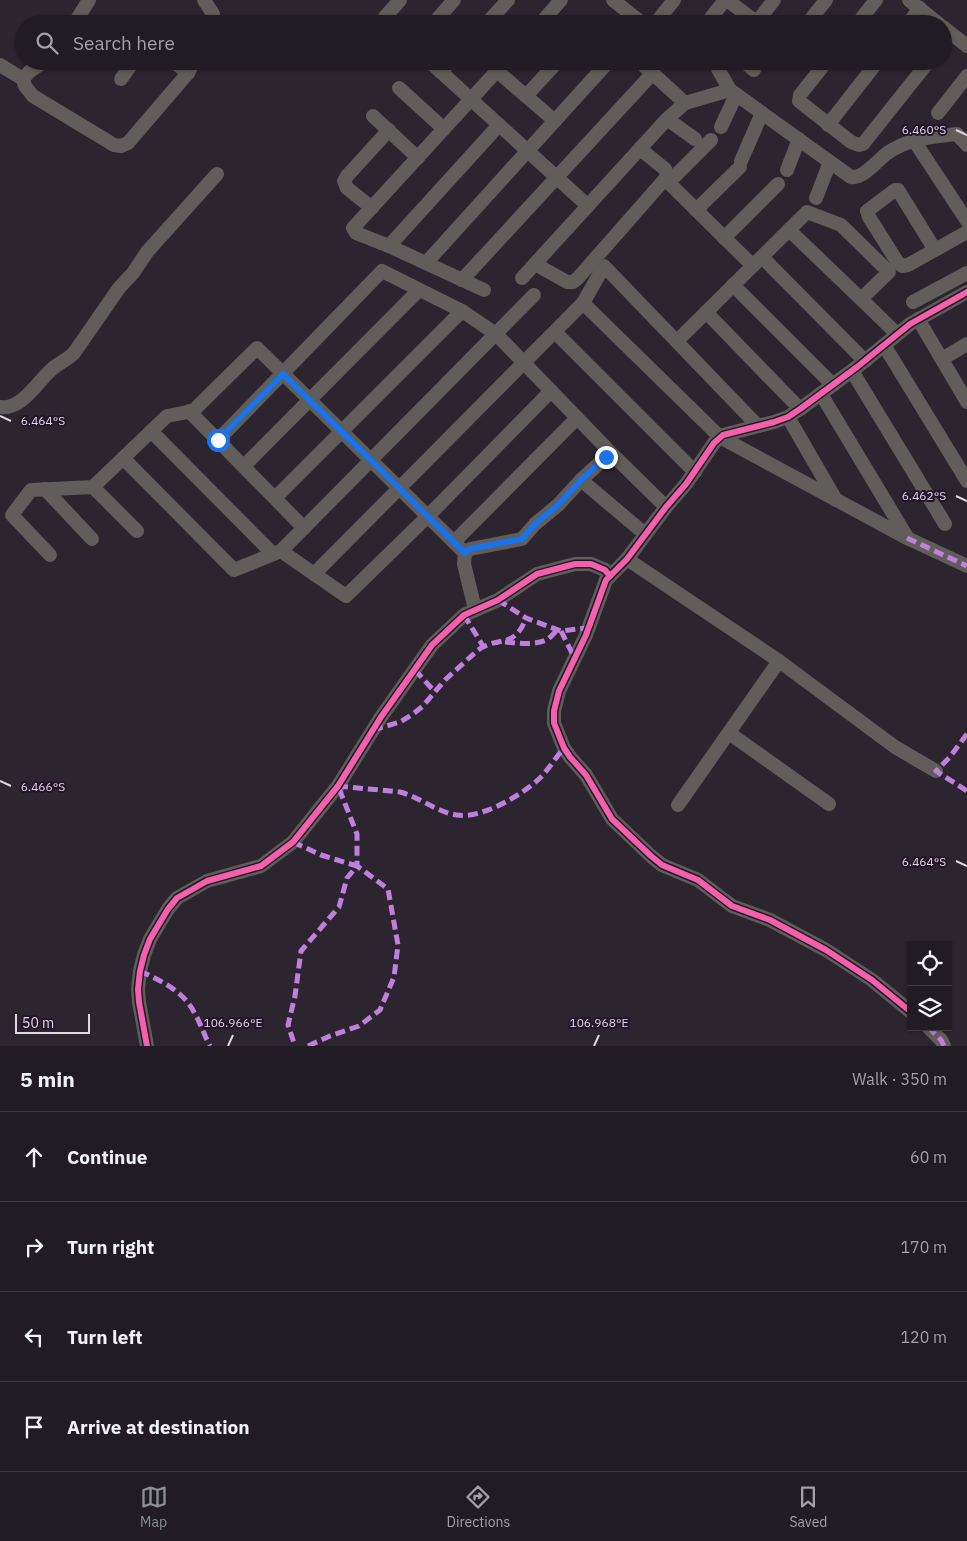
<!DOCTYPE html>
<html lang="en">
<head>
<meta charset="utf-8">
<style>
	:root { --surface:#211b23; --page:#29242b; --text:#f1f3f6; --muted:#a2a1a6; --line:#3e3941; --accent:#8c9099 }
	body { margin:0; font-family:"IBM Plex Sans",sans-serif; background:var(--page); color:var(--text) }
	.controls { position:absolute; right:15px; bottom:15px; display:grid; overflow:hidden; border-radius:0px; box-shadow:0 1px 4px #0004 }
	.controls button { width:45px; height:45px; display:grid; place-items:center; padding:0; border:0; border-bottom:1px solid var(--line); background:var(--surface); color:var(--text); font:25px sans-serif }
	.scale { position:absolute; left:15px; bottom:12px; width:75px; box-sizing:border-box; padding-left:5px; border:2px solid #e0d6e4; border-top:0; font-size:14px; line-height:18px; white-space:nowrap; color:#e0d6e4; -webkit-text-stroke:4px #24152a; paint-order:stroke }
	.stop { position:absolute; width:15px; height:15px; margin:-11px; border:4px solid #1a73e8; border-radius:50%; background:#fff }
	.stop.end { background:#1a73e8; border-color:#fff; box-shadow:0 1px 5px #0008 }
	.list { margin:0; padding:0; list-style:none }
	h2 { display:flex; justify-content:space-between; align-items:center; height:65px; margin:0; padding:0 20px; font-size:21px }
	h2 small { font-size:16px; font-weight:400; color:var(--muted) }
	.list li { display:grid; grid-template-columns:32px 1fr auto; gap:15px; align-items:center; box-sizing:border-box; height:90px; padding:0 20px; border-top:1px solid var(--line) }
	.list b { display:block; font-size:19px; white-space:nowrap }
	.list em { font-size:16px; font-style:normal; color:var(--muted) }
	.icon { flex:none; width:28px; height:28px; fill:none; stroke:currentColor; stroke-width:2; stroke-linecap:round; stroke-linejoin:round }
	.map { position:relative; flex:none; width:967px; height:1046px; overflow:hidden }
	.search { position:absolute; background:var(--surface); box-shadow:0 1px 4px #0004; left:15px; right:15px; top:15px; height:55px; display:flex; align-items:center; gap:12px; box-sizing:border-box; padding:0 18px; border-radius:28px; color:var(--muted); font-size:19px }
	.sheet { height:425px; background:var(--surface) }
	nav { display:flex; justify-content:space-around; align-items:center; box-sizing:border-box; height:70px; border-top:1px solid var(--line); background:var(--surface); font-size:14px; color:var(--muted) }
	nav a { display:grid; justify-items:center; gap:2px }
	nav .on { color:var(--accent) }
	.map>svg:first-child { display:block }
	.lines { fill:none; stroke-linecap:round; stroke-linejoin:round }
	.minor { stroke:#615d5a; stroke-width:14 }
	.quiet { stroke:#c07fdc; stroke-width:5; stroke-dasharray:10 5; stroke-linecap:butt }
	.cycleway-casing { stroke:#24152a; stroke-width:9 }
	.cycleway { stroke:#f560ab; stroke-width:6 }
	.route { stroke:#1a73e8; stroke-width:6 }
	.ticks { fill:none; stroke:#e0d6e4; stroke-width:2 }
	.ticks-label { font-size:12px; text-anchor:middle; fill:#e0d6e4; stroke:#24152a; stroke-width:4; stroke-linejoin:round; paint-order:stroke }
</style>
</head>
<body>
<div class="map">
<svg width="967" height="1046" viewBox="0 0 967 1046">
	<rect width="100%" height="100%" fill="#2c242f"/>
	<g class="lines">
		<g class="minor">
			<polyline points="204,0 213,14 212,24"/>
			<polyline points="613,0 643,24"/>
			<polyline points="727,0 759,24"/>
			<polyline points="909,0 939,24"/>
			<polyline points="757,22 774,0"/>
			<polyline points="74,24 89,0"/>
			<polyline points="387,24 385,17 400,0"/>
			<polyline points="433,24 454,0"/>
			<polyline points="486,24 508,0"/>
			<polyline points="540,24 561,0"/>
			<polyline points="655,24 674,0"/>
			<polyline points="706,24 725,0"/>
			<polyline points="807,24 826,0"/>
			<polyline points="857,24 876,0"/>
			<polyline points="908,24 920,8"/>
			<polyline points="943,27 967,46"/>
			<polyline points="173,61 188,73"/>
			<polyline points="429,61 588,206"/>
			<polyline points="639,61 685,103"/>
			<polyline points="743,61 754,70"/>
			<polyline points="827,61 800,95 799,101 851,142 859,145 863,144 929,61"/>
			<polyline points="0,65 23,79 25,86 33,96 114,145 121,146 128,143 188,73 194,61"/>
			<polyline points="718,69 730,90"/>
			<polyline points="497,71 555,121"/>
			<polyline points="441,72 451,61"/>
			<polyline points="23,79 29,72 45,61"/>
			<polyline points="121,79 134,61"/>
			<polyline points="399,88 444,129"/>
			<polyline points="526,96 558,61"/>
			<polyline points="938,113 967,76"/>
			<polyline points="373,116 418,158"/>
			<polyline points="667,119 695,139"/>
			<polyline points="828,125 878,61"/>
			<polyline points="721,127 736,95"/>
			<polyline points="913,139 967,221"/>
			<polyline points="711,140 672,179 671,185 753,266"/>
			<polyline points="741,161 762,113"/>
			<polyline points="787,170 799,139"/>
			<polyline points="816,198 830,162"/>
			<polyline points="372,208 347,188 344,181 347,176 389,130"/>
			<polyline points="696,210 740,167"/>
			<polyline points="789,230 861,299"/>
			<polyline points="724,238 778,184"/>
			<polyline points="389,246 499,125"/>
			<polyline points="935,250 898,190 895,190 867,211 869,217 898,263 902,266 908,265 967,232"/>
			<polyline points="762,257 865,361"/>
			<polyline points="426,263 609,61"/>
			<polyline points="535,264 567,282 573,282 578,278 665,179 667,176 665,169 640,149"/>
			<path d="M522,278L667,119L685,103L730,90L851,177C863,179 877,161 886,154C908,138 931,137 957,134L967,145"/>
			<polyline points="462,280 652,74"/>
			<polyline points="733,285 833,385"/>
			<polyline points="484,290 389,246 356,233 353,228 506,61"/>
			<polyline points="913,302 967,273"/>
			<polyline points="583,303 720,437 907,538 967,566"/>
			<polyline points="706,312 800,409"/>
			<polyline points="918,319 967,402"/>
			<polyline points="555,332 695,472"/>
			<polyline points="677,341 807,212 841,225 889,272 861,299 897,334"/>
			<polyline points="884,345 967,481"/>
			<polyline points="942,359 967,344"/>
			<polyline points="852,371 945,524"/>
			<polyline points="821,394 907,537"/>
			<path d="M0,407C22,410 37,382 52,369C59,363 67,360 74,353L119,288L133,273L147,252L217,174"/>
			<polyline points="189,411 304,528"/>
			<polyline points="788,417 836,500"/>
			<polyline points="151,431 273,554"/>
			<polyline points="218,440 382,271 462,311 496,334 613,455"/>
			<polyline points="123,458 234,570 281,551 534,295"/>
			<polyline points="244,466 419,290"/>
			<polyline points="581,480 645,534"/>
			<polyline points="93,487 137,531"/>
			<polyline points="45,489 92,539"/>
			<polyline points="275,498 462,311"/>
			<polyline points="454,542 577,418"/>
			<polyline points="281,551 346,596 428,516 551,391"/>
			<polyline points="50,555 12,515 31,490 93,487 167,416 193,411 257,348 465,553"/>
			<polyline points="627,559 779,661 895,747 936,771"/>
			<polyline points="314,574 583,303 604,266 758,426"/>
			<polyline points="475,609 464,564 465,553 470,549 522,539 535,524 558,505 581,480 606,457 613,455 617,459 666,507"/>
			<polyline points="729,733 829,804"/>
			<polyline points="678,805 779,661"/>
			<polyline points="911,1012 872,980 826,950 770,920 732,906 698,880 662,865 651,856 612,819 586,775 570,757 564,748 554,723 554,711 559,691 586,635 606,580 627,559 666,507 686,484 714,443 723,435 774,422 788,417 800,409 857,367 910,324 967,292"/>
			<polyline points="928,1027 941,1040 944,1046"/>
			<polyline points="147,1046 139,1002 138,989 140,971 144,955 150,939 168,909 177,898 207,881 261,866 293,842 338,786 381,717 432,645 464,615 498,600 537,574 575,564 591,564 605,570 610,576"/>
		</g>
		<g class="quiet">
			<polyline points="907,538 967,566"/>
			<polyline points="498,600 526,618 561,631 587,628"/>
			<polyline points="464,615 483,646"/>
			<polyline points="561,631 575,659"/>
			<path d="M505,642C518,643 536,646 548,639C551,637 554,633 557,630"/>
			<polyline points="415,670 435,692"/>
			<path d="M373,730L400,722L413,714L423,706L445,680L478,650C499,635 514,650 526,618"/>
			<polyline points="967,734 950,757 936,771 967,791"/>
			<path d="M338,786L400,792C420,797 436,812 457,815C482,819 522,795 540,778C549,769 556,757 564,748"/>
			<polyline points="293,842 321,855 357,866 347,878 339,907 301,951 295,996 288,1025 295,1046"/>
			<path d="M140,971C161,981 184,991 195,1014C201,1024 204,1035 210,1046"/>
			<polyline points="928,1027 941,1040 944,1046"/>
			<polyline points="308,1046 330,1036 359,1026 380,1010 394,977 398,945 388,889 357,866 357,834 338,786"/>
		</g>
		<defs>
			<g id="cycleway">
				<polyline points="911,1012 872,980 826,950 770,920 732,906 698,880 662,865 651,856 612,819 586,775 570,757 564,748 554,723 554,711 559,691 586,635 606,580 627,559 666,507 686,484 714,443 723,435 774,422 788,417 800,409 857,367 910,324 967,292"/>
				<polyline points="147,1046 139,1002 138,989 140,971 144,955 150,939 168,909 177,898 207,881 261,866 293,842 338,786 381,717 432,645 464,615 498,600 537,574 575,564 591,564 605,570 610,576"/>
			</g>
		</defs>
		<use href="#cycleway" class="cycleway-casing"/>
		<use href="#cycleway" class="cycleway"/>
	</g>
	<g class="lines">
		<polyline class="route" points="218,440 283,374 465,553 470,549 522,539 535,524 558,505 581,480 606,457"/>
	</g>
	<path class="ticks" d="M956,130L967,135M0,416L11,421M956,496L967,501M0,781L11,786M956,861L967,866M228,1046L233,1035M594,1046L599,1035"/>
	<g class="ticks-label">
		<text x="924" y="134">6.460°S</text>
		<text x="43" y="425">6.464°S</text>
		<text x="924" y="500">6.462°S</text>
		<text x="43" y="791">6.466°S</text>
		<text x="924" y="866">6.464°S</text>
		<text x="233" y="1027">106.966°E</text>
		<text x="599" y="1027">106.968°E</text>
	</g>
</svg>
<div class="controls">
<button><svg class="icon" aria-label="locate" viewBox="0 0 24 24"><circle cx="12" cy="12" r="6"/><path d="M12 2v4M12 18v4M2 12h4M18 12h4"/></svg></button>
<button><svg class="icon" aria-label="layers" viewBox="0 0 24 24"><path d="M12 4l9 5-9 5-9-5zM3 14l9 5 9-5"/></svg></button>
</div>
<div class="scale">50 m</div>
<div class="stop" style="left:218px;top:440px"></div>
<div class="stop end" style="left:606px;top:457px"></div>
<div class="search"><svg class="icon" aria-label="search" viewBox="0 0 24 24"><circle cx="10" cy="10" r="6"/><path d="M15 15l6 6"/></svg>Search here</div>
</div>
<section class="sheet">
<h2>5 min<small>Walk · 350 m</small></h2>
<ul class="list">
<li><svg class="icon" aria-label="ahead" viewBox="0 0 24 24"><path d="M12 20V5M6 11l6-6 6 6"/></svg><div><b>Continue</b></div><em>60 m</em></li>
<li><svg class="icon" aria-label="right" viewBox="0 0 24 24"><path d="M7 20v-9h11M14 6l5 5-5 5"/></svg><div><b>Turn right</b></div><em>170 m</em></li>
<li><svg class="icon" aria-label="left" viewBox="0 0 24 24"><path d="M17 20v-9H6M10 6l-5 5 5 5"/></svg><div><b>Turn left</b></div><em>120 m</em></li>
<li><svg class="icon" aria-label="arrive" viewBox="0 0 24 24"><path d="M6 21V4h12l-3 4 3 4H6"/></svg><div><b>Arrive at destination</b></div></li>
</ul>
</section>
<nav>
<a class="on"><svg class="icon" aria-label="map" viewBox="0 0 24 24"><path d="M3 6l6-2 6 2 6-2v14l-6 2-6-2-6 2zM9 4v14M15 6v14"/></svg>Map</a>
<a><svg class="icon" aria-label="directions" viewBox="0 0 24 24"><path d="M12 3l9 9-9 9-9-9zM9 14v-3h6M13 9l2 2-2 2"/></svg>Directions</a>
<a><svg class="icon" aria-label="saved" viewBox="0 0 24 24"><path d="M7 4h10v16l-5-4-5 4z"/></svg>Saved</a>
</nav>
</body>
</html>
